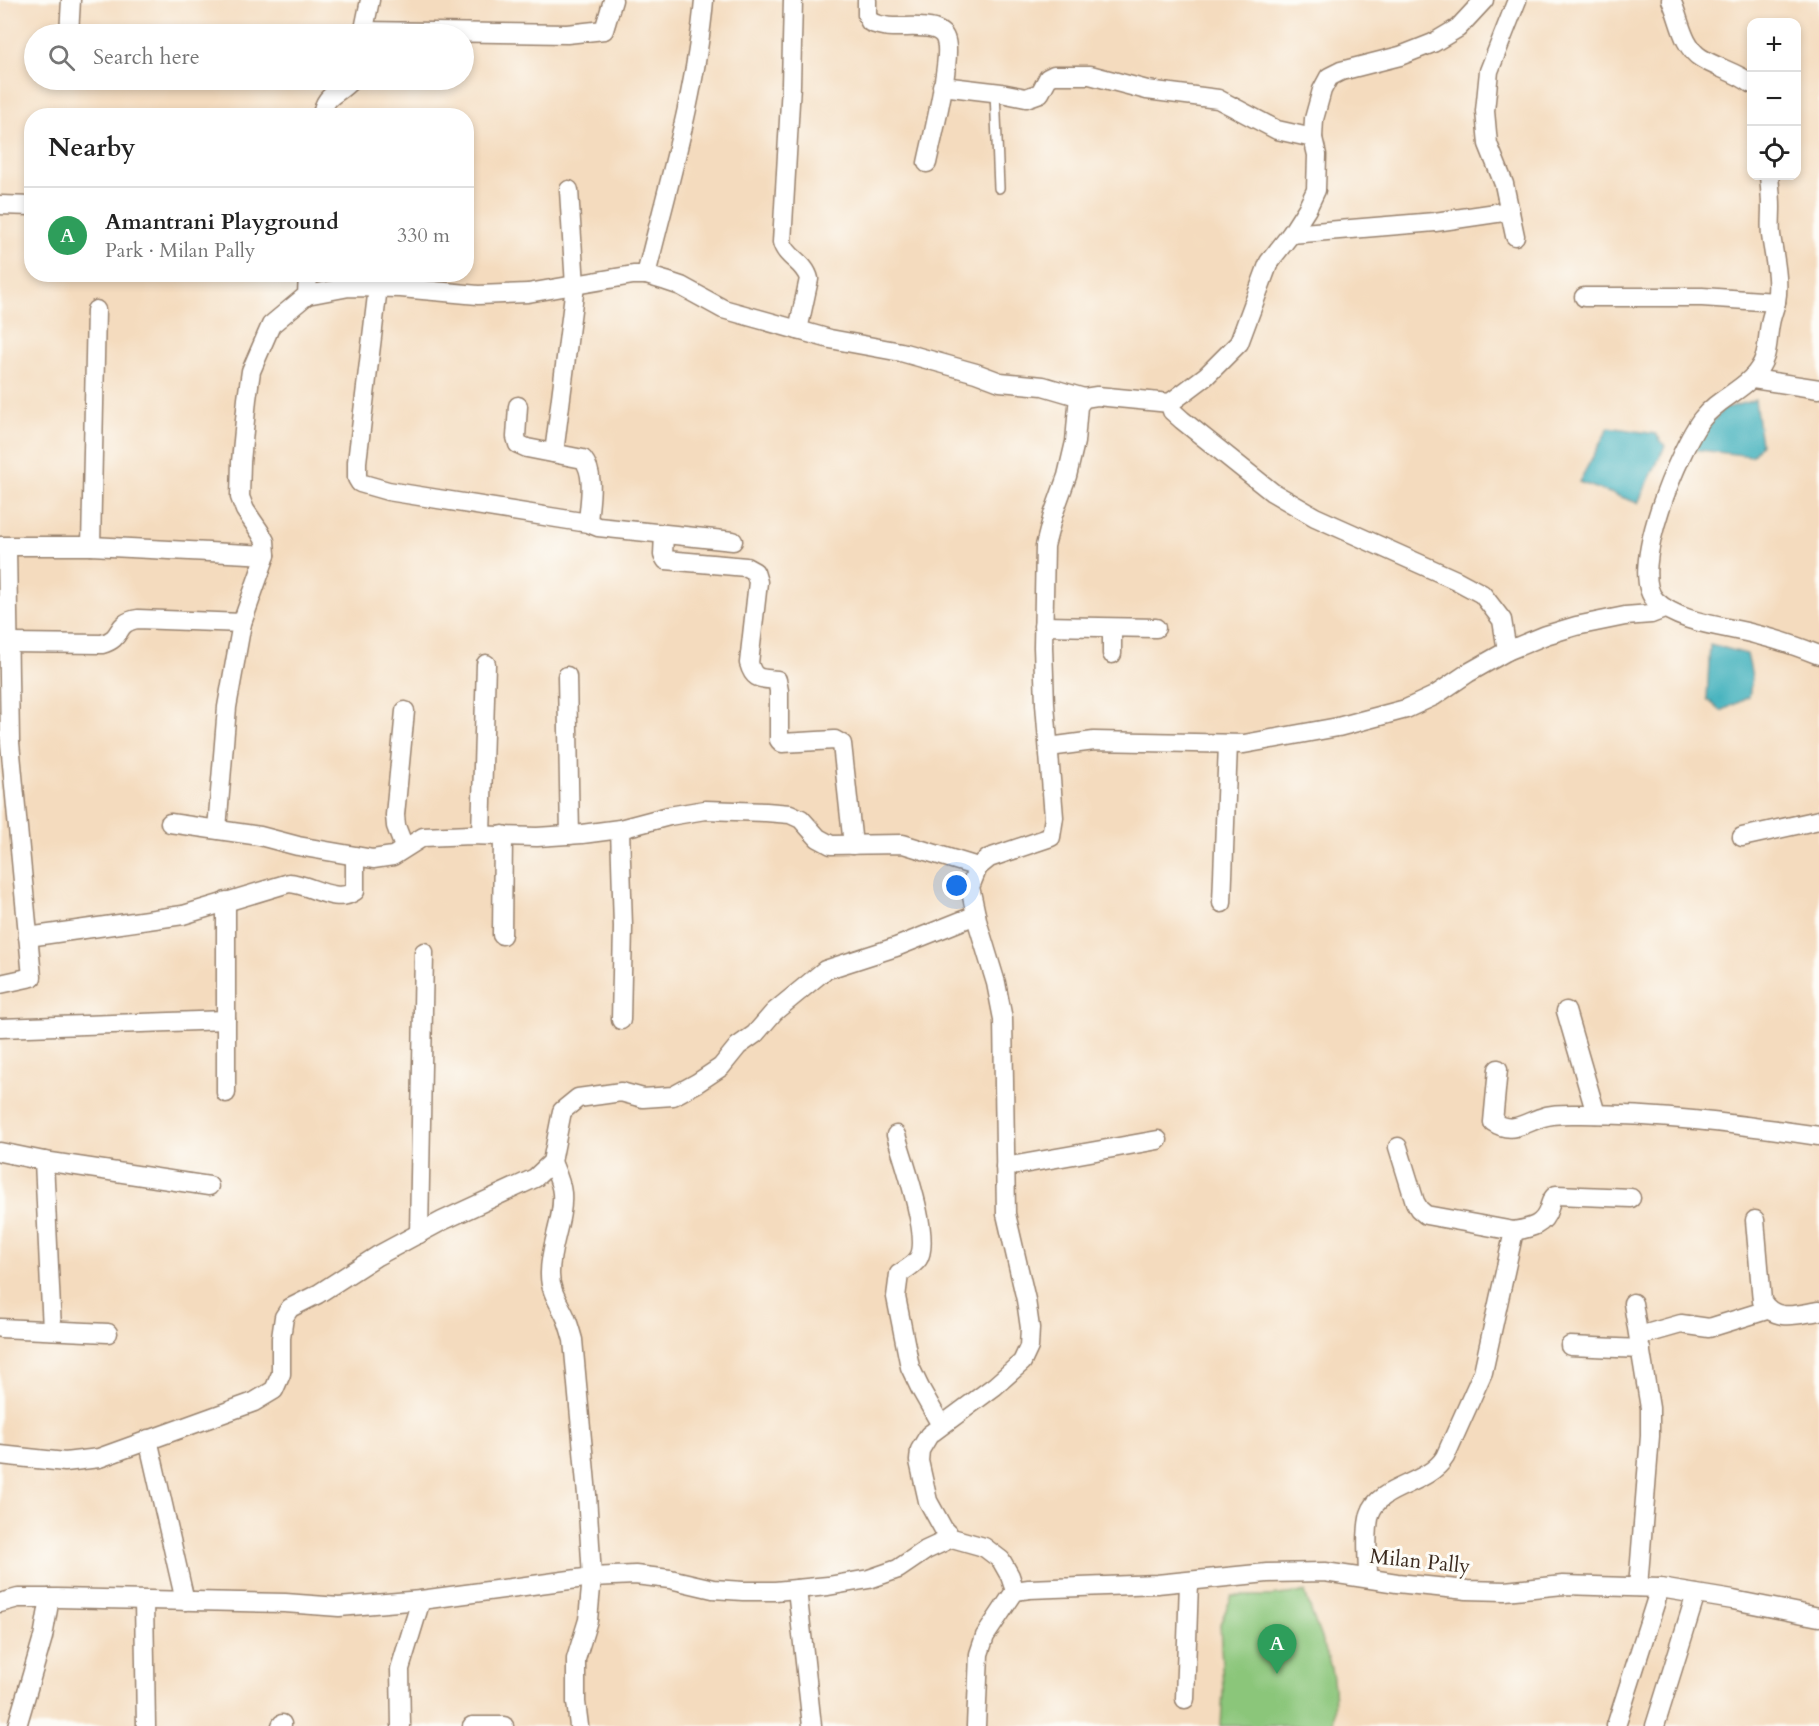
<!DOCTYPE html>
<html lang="en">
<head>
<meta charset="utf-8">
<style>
	:root { --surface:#fff; --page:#f6f6f6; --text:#222; --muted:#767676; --line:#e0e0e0; --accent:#7c3aed }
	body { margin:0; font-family:Cardo,serif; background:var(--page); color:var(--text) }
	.controls { position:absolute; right:18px; top:18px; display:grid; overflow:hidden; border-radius:12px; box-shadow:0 3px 9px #0003 }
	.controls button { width:54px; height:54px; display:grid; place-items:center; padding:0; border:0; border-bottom:2px solid var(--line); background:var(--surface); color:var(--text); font:30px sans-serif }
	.you { position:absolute; left:957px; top:886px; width:21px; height:21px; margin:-15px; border:4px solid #fff; border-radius:50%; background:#1a73e8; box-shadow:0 0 0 9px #1a73e833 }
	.badge { display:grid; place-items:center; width:39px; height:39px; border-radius:50%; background:var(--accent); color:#fff; font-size:20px; font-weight:700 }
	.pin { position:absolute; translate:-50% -50px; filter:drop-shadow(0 2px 3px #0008) }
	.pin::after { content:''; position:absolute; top:32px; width:21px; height:18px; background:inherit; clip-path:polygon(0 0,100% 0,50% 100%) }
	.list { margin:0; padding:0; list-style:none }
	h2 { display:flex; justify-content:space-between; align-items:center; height:78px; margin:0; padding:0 24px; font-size:26px }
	h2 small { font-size:20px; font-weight:400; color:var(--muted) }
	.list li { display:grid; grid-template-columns:39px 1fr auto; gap:18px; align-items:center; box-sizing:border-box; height:96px; padding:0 24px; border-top:2px solid var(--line) }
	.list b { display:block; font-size:22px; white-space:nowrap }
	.list p { margin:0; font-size:20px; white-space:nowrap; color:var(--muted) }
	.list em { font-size:20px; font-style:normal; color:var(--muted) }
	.icon { flex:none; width:33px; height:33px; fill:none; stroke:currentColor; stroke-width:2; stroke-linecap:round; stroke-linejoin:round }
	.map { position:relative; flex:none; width:1819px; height:1726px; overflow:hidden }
	.search { position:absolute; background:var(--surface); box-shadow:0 3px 9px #0003; left:24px; top:24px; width:450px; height:66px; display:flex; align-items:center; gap:15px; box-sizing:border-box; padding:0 21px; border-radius:33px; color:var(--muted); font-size:22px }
	.panel { position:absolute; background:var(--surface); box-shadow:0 3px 9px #0003; left:24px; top:108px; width:450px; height:174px; border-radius:24px }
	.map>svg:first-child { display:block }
	.green { fill:#8bc67a; stroke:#63784c; stroke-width:1.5 }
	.water { fill:#41b0bc; stroke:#3e6d6d; stroke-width:1.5 }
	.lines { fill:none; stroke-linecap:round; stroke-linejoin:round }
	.service-casing { stroke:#98826e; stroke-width:12 }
	.minor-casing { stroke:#98826e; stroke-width:21 }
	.service { stroke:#fff; stroke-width:9 }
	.minor { stroke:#fff; stroke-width:18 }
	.labels { text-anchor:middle; stroke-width:6; stroke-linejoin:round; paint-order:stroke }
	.street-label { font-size:21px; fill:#3b2a1e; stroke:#fdfcf7 }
</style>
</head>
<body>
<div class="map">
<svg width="1819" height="1726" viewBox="0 0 1819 1726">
	<rect width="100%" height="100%" fill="#fdfcf7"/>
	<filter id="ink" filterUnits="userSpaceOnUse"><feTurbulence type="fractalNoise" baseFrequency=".0167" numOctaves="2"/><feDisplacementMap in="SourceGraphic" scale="12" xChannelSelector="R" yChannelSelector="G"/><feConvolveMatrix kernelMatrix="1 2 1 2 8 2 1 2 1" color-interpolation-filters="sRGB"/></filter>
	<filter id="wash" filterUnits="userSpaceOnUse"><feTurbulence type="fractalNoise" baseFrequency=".008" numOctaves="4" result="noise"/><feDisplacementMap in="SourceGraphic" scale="24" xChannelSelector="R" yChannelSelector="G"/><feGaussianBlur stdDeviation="1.35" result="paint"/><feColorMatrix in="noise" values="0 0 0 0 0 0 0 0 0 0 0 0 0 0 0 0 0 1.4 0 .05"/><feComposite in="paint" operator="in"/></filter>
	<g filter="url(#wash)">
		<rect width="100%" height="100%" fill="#f4dbbe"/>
		<path class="green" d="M1305,1592C1311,1614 1320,1634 1327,1655C1335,1677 1336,1703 1333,1726H1221L1223,1690L1220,1624L1232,1596H1269Z"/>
		<g class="water">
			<polygon points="1755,400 1761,444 1752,456 1690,449 1723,409"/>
			<polygon points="1609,427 1656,434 1665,446 1638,503 1579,482"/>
			<polygon points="1710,644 1747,654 1752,676 1749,697 1721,711 1707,699"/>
		</g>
	</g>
	<g filter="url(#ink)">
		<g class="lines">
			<defs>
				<polyline id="service" points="995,92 999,188"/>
				<g id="minor">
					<path d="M793,0L791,85L782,242C786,258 805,262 809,279L798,330"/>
					<path d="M867,0V15L870,22C893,32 913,23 934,29C940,31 945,35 946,41C952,60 932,139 927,163"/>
					<path d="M1671,0C1680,19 1682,46 1701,58C1717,68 1736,72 1752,84"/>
					<polyline points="363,31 567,34 604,30 613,0"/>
					<polyline points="69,34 71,0"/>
					<polyline points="363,34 370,0"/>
					<polyline points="942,86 1001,93 1026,98 1040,93 1048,78 1054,75 1090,75 1147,90 1218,99 1277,130 1313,138"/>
					<path d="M322,116C324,93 339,95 351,80"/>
					<path d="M1769,176C1770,186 1771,197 1771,207C1771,216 1770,226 1771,235C1774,257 1780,280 1776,302C1774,310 1771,317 1770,324C1768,334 1768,346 1765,356C1755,388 1721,394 1702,419C1681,446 1626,573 1656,601C1680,624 1727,626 1758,635C1779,640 1799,647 1819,655"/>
					<polyline points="0,205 32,206"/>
					<polyline points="1291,234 1435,222 1510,211"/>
					<polyline points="1515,236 1504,184 1488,144 1485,111 1489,71 1517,0"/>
					<path d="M646,275C668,185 696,93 704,0"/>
					<polyline points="378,287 357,462 357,478 360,483 388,491 588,523 598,527 733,541"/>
					<polyline points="307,295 349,287 401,288 478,295 528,293 633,275 646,275 666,281 681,286 723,309 830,339 901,352 976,373 1000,382 1043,386 1084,398"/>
					<polyline points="1584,297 1702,297 1776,302"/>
					<polyline points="1753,379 1819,389"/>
					<polyline points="1170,403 1172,411 1182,420 1272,492 1315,517 1456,580 1482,594 1502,620 1507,651"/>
					<path d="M518,406L516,437L518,444L527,448L583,459C596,475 589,503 588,523"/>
					<polyline points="554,453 575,286 569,190"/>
					<path d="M664,534L663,555L666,560L746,567L755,572L758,582L749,663C754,681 761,678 777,680L779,691V740L782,743L835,740L842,744L853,845"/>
					<polyline points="0,546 91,546 266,555"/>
					<polyline points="91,546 96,310"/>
					<polyline points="1043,626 1156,628"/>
					<polyline points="1112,628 1112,654"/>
					<path d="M10,643L102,644C125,638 113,623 138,619L242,623"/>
					<polyline points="567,676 570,835"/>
					<polyline points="1049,747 1094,741 1244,744 1338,727 1406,709 1434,696 1468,673 1507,651 1546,635 1576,626 1625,616 1651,614 1664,609"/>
					<polyline points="170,823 260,836 298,846 373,859 393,856 423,837 471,835 537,837 582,834 620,829 669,816 705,810 766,812 790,814 801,819 818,838 831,845 903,844 978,867"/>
					<polyline points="217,829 227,707 242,623 266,555 265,541 260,532 245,510 240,497 241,462 247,399 251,371 271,325 307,295 308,274"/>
					<polyline points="620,829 623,927 621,1020"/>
					<polyline points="481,835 486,664"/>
					<polyline points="1742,837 1819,820"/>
					<polyline points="404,847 396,826 395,815 405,711"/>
					<polyline points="226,901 226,1093"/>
					<polyline points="1222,903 1228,744"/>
					<polyline points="502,935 503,835"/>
					<path d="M28,937L183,915L289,883C310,884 336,905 355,891V857"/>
					<polyline points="0,984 32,977 10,743 7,547"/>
					<polyline points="1566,1011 1596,1114"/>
					<polyline points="0,1028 226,1020"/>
					<path d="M1498,1069L1493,1122C1511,1134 1523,1124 1540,1118C1550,1114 1561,1114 1572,1114C1654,1113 1737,1124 1819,1136"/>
					<path d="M896,1135C903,1159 932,1239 918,1259C914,1265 905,1270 899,1274L896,1297L910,1367L920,1388L941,1425"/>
					<polyline points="0,1152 44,1161 52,1330"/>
					<polyline points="44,1161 209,1186"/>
					<path d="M552,1162C556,1172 561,1182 562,1193C564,1221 549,1247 550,1275C550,1292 560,1304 566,1318C569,1325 571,1333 573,1340L587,1495L592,1577L588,1620L576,1659V1702L579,1726"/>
					<polyline points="1005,1167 1158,1140"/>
					<path d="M1755,1220L1762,1301C1775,1323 1798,1314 1819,1311"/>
					<path d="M1514,1231C1530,1228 1544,1226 1549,1208C1551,1202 1551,1199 1556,1195L1631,1198"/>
					<polyline points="419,1234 424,952"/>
					<polyline points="1633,1303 1650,1408 1650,1436 1638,1587"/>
					<polyline points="0,1328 108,1333"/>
					<polyline points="1639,1336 1681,1324 1709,1328 1767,1310"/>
					<polyline points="1570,1346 1641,1349"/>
					<polyline points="148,1439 185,1601"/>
					<polyline points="0,1455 65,1462 99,1458 254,1402 274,1390 281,1374 281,1338 284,1317 290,1308 318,1294 377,1256 442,1221 535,1178 552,1162 562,1111 578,1098 600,1095 621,1092 643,1098 673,1096 697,1083 721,1067 738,1046 755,1034 774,1012 825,970 896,947 976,915"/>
					<path d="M1368,1578C1368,1558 1365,1533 1370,1514C1379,1485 1427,1486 1445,1457L1483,1372L1514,1231L1426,1215L1419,1209L1415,1202L1398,1147"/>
					<polyline points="797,1589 812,1726"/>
					<polyline points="1015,1591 1029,1589 1157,1584 1267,1573 1325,1572 1397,1583 1467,1590 1505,1591 1563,1585 1660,1588 1733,1600 1819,1617"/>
					<polyline points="144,1601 146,1726"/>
					<polyline points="0,1603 18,1598 57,1598 285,1603 339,1607 421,1600 592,1577 635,1575 670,1579 713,1589 743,1591 775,1591 828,1586 869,1579 898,1569 926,1550 952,1538"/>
					<polyline points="1185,1699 1189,1582"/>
					<polyline points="17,1726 43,1637 50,1598"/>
					<polyline points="281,1726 282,1724"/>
					<polyline points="401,1726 400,1669 421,1600"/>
					<polyline points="472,1726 504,1726"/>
					<polyline points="976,1726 979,1654 985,1636 1015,1591 1010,1576 1001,1560 984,1547 952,1538 944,1530 928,1501 919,1461 920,1450 929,1435 995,1386 1022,1362 1029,1347 1030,1328 1026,1300 1006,1214 1003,1019 996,983 978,924 970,887 978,867 989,858 1051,837 1054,817 1045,704 1043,647 1045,546 1053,515 1067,476 1075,442 1078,406 1084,398 1097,396 1170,403 1206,376 1239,343 1269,262 1291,234 1307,209 1316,190 1317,155 1313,138 1314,119 1322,90 1329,77 1341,71 1400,56 1433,43 1458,28 1484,0"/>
					<polyline points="1616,1726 1660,1588"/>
					<polyline points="1655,1726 1696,1594"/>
				</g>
			</defs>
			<use href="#service" class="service-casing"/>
			<use href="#minor" class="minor-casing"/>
			<use href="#service" class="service"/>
			<use href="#minor" class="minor"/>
		</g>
	</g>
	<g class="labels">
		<g class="street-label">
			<text transform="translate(1420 1561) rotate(6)" y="7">Milan Pally</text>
		</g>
	</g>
</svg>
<div class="controls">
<button>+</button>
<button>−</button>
<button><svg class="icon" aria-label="locate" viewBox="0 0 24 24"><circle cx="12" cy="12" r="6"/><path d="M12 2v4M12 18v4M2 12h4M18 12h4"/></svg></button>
</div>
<div class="you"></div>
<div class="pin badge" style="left:1277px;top:1674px;background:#2e9e5b">A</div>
<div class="search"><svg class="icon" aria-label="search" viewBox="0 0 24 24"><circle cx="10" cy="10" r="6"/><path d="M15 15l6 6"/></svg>Search here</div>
<section class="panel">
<h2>Nearby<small></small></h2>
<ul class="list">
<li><span class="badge" style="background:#2e9e5b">A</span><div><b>Amantrani Playground</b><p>Park · Milan Pally</p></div><em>330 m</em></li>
</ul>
</section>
</div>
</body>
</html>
